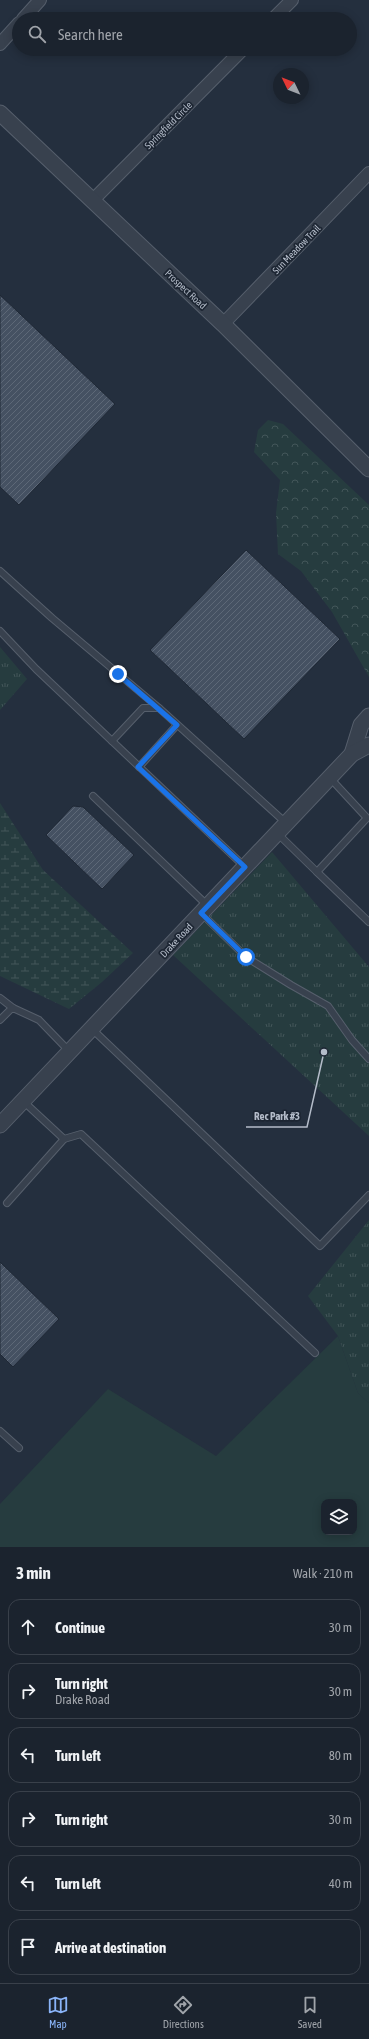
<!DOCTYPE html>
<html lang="en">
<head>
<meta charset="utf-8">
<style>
	:root { --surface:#1b232e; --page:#282f3a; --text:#f1f3f6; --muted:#a0a4aa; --line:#39404a; --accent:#8ab4f8 }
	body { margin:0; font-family:"Asap Condensed",sans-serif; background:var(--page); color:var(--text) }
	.controls { position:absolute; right:12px; bottom:12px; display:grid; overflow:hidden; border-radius:8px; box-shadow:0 2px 10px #0003 }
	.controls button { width:36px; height:36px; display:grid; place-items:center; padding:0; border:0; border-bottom:1px solid var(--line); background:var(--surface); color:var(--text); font:20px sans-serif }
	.compass { position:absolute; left:273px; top:68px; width:36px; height:36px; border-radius:50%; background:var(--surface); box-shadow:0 2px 10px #0003; rotate:313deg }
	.stop { position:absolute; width:12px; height:12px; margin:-9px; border:3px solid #1a73e8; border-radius:50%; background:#fff }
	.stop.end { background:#1a73e8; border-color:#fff; box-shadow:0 1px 4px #0008 }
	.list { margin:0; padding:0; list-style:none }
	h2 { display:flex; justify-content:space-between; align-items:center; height:52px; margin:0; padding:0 16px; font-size:17px }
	h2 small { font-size:13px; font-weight:400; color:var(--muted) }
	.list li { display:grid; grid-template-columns:26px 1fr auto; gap:12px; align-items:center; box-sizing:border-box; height:56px; margin:0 8px 8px; padding:0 8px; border:1px solid var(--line); border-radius:12px }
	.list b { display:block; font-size:15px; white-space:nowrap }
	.list p { margin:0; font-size:13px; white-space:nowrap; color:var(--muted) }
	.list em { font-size:13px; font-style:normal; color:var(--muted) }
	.icon { flex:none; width:22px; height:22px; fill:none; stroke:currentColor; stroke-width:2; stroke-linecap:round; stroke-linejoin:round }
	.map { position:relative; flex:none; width:369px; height:1547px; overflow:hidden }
	.search { position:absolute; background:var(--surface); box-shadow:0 2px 10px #0003; left:12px; right:12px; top:12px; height:44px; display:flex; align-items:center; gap:10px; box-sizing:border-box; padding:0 14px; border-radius:22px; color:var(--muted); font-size:15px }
	.sheet { height:436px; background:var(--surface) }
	nav { display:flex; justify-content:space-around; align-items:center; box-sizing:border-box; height:56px; border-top:1px solid var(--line); background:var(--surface); font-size:11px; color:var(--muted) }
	nav a { display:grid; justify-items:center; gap:2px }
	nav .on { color:var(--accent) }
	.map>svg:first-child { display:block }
	.grass { fill:#263c3f; fill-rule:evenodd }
	.forest { fill:url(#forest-crowns) }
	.wetland { fill:url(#wetland-marsh) }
	.park { fill:url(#park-tufts) }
	.building { fill:url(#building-hatch); stroke:#1f2835 }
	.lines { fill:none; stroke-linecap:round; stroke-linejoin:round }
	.service-casing { stroke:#565f6c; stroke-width:8 }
	.minor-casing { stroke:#565f6c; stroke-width:14 }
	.tertiary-casing { stroke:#565f6c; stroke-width:17 }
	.service { stroke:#38414e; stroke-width:6 }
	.minor { stroke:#38414e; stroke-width:12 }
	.tertiary { stroke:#38414e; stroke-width:15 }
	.route { stroke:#1a73e8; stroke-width:5 }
	.labels { text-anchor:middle; stroke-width:3.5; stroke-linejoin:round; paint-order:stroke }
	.street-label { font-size:10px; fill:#b4bcc9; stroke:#1d2633 }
	.leader { fill:none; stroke:#b4bcc9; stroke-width:1.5 }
	.callout-dot { fill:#b4bcc9; stroke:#1d2633; stroke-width:1.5 }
	.callout-label { font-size:11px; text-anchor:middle; font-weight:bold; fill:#b4bcc9; stroke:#1d2633; stroke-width:3.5; stroke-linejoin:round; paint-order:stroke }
</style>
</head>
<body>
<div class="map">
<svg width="369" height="1547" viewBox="0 0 369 1547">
	<defs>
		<pattern id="forest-crowns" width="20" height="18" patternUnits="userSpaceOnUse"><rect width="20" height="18" fill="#263c3f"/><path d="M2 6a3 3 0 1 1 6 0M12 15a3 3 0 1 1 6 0" fill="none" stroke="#435659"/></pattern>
		<pattern id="wetland-marsh" width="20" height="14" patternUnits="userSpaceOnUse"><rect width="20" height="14" fill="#263c3f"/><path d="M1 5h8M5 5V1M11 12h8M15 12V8" fill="none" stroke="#435659"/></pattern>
		<pattern id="park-tufts" width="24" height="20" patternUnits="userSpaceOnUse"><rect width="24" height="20" fill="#263c3f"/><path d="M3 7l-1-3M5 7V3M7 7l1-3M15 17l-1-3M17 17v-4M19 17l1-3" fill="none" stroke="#435659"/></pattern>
		<pattern id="building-hatch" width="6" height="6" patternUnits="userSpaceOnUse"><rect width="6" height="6" fill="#455162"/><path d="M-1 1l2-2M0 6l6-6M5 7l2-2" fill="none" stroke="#5d6877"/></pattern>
	</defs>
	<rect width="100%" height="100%" fill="#242f3e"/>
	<path class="grass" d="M338,1336L358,1393L369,1403V1547H0V1504L108,1389L216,1456ZM324,1502H354V1532H324Z"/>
	<polygon class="forest" points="268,420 283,424 369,505 369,677 332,612 301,571 278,554 276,513 280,480 254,452 258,430"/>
	<polygon class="wetland" points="0,803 43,870 133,953 102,982 69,1009 0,976"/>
	<g class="park">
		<polygon points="0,647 27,679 0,710"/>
		<polygon points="272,852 369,967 369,1136 173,955"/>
		<polygon points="369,1220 369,1403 358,1393 338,1336 308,1296"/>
	</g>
	<g class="building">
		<polygon points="0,295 115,404 19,505 0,487"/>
		<polygon points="246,550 340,639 244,739 150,650"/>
		<polygon points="73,806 83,807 134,855 102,889 46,835"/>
		<polygon points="0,1262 59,1319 13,1367 0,1354"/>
	</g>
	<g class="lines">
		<defs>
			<g id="service">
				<polyline points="0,571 52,618 159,708"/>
				<polyline points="0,631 36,669 245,867"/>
				<polyline points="112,741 143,708 159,708 286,823"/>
				<polyline points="139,767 177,725"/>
				<polyline points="93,796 208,906"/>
				<polyline points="277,833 317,872 367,818 330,778"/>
				<polyline points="317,872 369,922"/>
				<polyline points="201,913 246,957 291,985 328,1006 352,1040 369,1059"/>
				<polyline points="0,998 13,1008"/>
				<polyline points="0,1020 12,1008 13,1008 39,1020 69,1051"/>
				<polyline points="92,1029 320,1246 369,1195"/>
				<polyline points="23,1101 64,1139 81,1134 315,1353"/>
				<polyline points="7,1203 64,1139"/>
				<polyline points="0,1431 19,1448"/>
			</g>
			<g id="minor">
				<polyline points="23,19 40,0"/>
				<polyline points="273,19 292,0"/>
				<polyline points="0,44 19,23"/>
				<polyline points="92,201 243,49"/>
				<polyline points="223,324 369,173"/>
			</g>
			<g id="tertiary">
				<polyline points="0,113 223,324 369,469"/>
				<polyline points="352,754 361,725 369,716"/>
				<polyline points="0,1125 352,754 369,745"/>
			</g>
		</defs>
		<use href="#service" class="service-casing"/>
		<use href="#minor" class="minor-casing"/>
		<use href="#tertiary" class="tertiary-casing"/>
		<use href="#service" class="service"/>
		<use href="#minor" class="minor"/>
		<use href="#tertiary" class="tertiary"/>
	</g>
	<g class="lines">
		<polyline class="route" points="118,674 177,725 138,767 245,867 201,913 246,957"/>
	</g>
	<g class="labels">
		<g class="street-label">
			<text transform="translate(168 125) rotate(-45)" y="4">Springfield Circle</text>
			<text transform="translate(296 249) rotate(-46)" y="4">Sun Meadow Trail</text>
			<text transform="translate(186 289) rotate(43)" y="4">Prospect Road</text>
			<text transform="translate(176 940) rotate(-47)" y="4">Drake Road</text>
		</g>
	</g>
	<path class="leader" d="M324 1052L307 1127H246"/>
	<circle class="callout-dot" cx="324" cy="1052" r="4"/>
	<g class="callout-label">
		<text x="277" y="1120">Rec Park #3</text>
	</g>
</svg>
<div class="controls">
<button><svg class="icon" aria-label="layers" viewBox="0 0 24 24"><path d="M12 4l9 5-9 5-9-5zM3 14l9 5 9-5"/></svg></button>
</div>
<svg class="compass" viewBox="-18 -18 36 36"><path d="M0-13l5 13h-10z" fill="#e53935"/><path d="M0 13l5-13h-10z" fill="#a0a4aa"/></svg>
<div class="stop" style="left:246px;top:957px"></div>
<div class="stop end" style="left:118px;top:674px"></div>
<div class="search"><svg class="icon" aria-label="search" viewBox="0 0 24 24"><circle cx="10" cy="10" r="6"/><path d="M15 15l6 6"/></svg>Search here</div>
</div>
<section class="sheet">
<h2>3 min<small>Walk · 210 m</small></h2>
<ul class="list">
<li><svg class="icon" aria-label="ahead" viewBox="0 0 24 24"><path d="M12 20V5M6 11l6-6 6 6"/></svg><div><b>Continue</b></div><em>30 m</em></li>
<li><svg class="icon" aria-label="right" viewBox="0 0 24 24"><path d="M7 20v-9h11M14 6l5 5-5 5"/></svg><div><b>Turn right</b><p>Drake Road</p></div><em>30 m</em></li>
<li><svg class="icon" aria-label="left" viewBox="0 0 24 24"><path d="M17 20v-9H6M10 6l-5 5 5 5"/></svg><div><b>Turn left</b></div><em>80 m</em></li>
<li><svg class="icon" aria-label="right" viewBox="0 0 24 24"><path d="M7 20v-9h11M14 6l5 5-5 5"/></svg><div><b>Turn right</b></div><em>30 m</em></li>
<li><svg class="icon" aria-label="left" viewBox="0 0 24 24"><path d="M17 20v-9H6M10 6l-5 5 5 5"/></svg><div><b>Turn left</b></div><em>40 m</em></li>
<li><svg class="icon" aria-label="arrive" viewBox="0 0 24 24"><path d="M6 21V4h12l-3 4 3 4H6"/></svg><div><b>Arrive at destination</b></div></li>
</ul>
</section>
<nav>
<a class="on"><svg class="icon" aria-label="map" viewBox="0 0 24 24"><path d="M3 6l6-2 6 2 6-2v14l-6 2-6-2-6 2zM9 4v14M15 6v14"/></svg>Map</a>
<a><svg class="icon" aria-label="directions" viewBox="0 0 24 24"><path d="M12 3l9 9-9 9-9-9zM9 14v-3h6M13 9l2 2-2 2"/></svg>Directions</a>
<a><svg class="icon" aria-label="saved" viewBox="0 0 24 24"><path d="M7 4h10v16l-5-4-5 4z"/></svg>Saved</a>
</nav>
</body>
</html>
